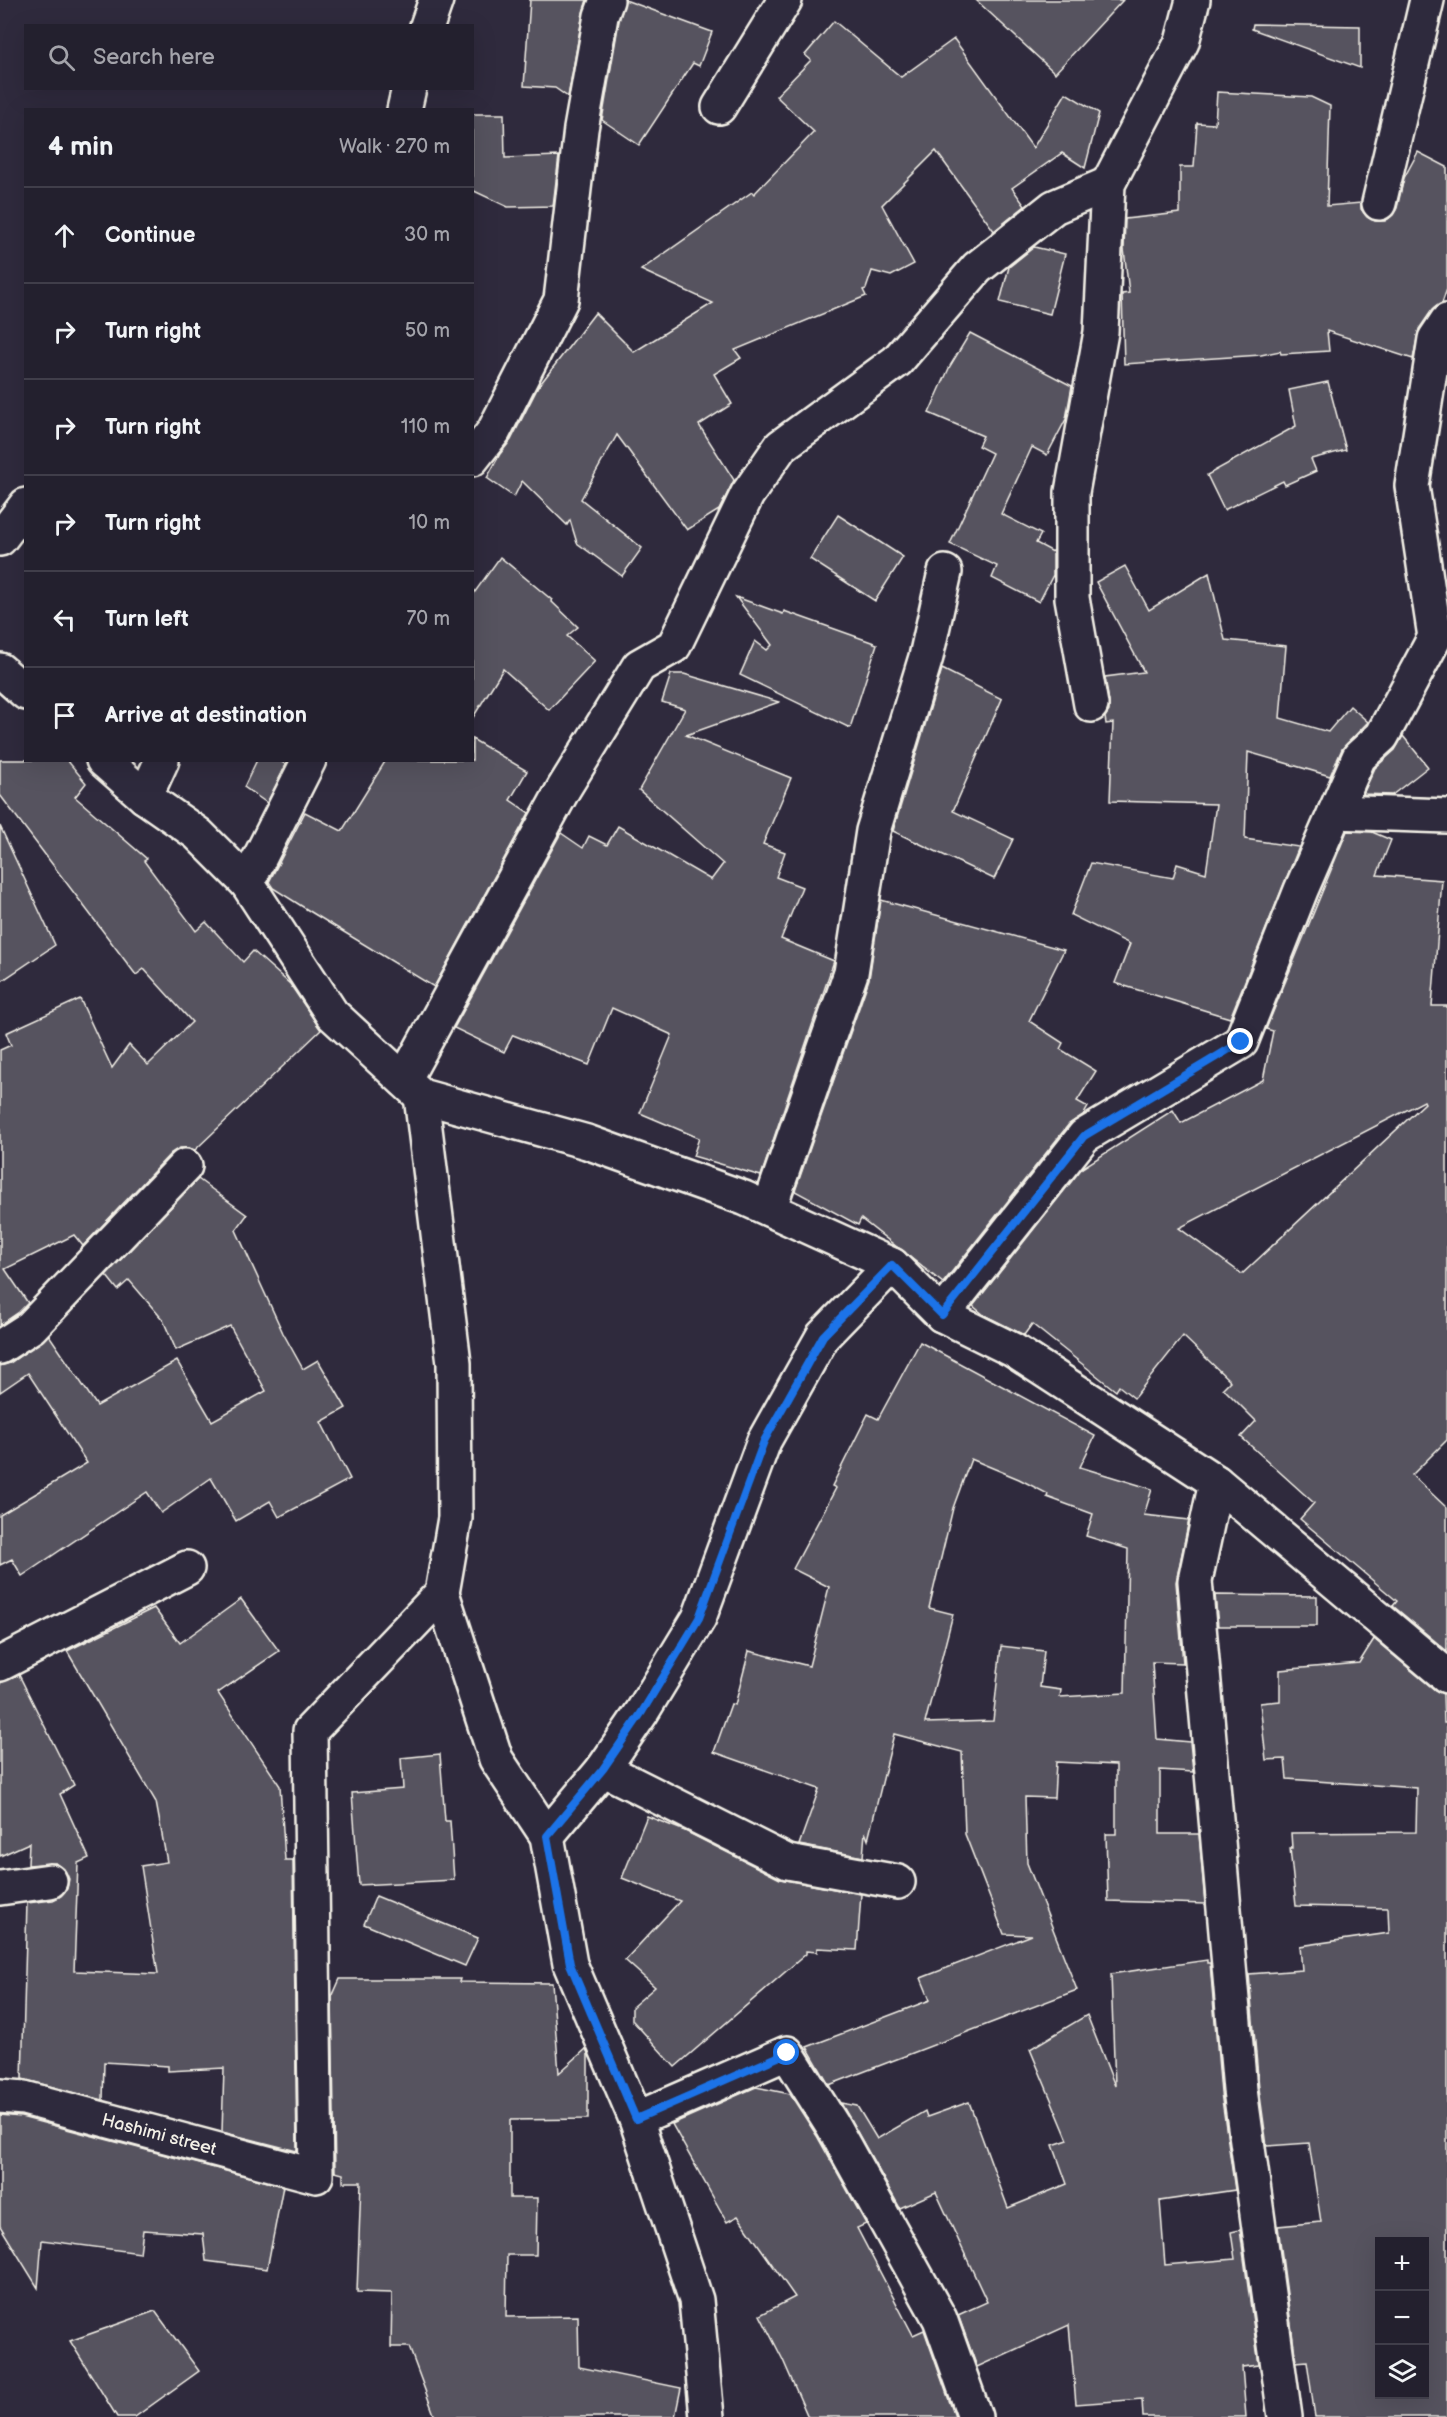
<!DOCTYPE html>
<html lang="en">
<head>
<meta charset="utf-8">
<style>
	:root { --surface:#23202e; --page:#2f2d3a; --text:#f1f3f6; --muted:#a3a3aa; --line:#403e4a }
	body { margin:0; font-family:"Balsamiq Sans",sans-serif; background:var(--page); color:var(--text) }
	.controls { position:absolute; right:18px; bottom:18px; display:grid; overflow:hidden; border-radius:0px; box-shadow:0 6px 24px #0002 }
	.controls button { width:54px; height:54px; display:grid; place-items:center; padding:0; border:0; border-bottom:2px solid var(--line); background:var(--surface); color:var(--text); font:30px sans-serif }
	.stop { position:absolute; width:18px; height:18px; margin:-14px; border:4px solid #1a73e8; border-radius:50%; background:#fff }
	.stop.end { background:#1a73e8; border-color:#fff; box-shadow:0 2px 6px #0008 }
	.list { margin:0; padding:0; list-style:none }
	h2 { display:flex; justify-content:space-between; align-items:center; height:78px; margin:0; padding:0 24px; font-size:26px }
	h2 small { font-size:20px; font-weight:400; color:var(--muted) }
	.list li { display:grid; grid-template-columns:39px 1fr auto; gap:18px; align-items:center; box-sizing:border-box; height:96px; padding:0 24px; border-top:2px solid var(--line) }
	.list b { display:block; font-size:22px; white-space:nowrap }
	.list em { font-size:20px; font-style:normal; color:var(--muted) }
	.icon { flex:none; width:33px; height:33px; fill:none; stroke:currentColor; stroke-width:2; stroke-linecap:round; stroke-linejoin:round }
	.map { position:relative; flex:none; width:1447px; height:2417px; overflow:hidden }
	.search { position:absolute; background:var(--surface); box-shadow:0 6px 24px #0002; left:24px; top:24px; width:450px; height:66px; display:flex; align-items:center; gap:15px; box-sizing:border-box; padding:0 21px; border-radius:0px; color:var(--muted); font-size:22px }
	.panel { position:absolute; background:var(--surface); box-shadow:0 6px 24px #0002; left:24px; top:108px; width:450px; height:654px; border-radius:0px }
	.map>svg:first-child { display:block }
	.building { fill:#56525f; stroke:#f4f1e8; stroke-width:1.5; fill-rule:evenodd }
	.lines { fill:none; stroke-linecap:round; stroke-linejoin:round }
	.street-casing { stroke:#f4f1e8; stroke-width:38 }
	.street { stroke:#2f2a3d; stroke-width:33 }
	.route { stroke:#1a73e8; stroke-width:8 }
	.labels { text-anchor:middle; stroke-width:5; stroke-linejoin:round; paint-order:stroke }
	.street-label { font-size:18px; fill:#f4f1e8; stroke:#2f2a3d }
</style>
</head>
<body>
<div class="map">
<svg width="1447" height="2417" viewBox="0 0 1447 2417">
	<rect width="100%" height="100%" fill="#2f2a3d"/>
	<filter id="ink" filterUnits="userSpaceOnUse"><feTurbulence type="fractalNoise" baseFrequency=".0167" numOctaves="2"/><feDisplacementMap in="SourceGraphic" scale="12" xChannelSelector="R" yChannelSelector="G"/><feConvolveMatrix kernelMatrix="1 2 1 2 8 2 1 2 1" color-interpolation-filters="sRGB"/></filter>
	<g filter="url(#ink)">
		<g class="building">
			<polygon points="530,0 587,0 583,13 568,97 555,88 524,86"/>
			<polygon points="625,0 712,32 699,66 693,63 639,145 602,120 619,21"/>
			<polygon points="976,0 1123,0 1055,73"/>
			<polygon points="834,21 901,77 954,39 1033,148 1066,93 1099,113 1085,168 1062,153 1012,188 1025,206 994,231 936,151 882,205 914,264 891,276 872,271 866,289 863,290 866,296 735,350 741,358 714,374 732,404 699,425 734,480 719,510 687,530 617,435 581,499 642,548 622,576 577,543 570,520 567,525 522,481 514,497 487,478 500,454 511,440 538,387 595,313 634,352 713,303 641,270 752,192 754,194 814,132 776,96 811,60 805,55"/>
			<polygon points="1253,24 1360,26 1360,68 1252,29"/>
			<polygon points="1217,92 1311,97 1330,106 1327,206 1361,203 1361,209 1367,217 1375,221 1385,221 1393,215 1397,208 1404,178 1418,152 1447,167 1447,289 1442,303 1432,310 1419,329 1413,359 1327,331 1329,351 1281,354 1280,351 1261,355 1124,364 1122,294 1129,293 1124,249 1125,219 1180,213 1180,167 1194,167 1197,123 1215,124"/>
			<polygon points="472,114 504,114 505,158 559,156 553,206 508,207 472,190"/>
			<polygon points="1034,247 1065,254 1050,314 1000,302 1009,267"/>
			<polygon points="970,333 1072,386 1066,419 1047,455 1032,447 1001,514 1041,534 1036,543 1053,552 1053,575 1039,602 992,578 997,566 950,544 992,453 978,446 983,436 929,413 950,366"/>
			<polygon points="1328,382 1346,450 1311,459 1316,471 1285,485 1283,481 1224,510 1207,475 1296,426 1289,390"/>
			<polygon points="838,515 903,557 875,601 810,559"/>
			<polygon points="500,557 552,600 551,601 578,627 567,636 595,661 549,710 503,669 472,719 472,596"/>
			<polygon points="1125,566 1149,610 1209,573 1225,640 1286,646 1280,718 1328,732 1350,706 1368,722 1342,749 1330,776 1248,752 1245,839 1299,847 1230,1018 1115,983 1130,944 1071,915 1091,863 1173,878 1177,864 1206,873 1216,804 1110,801 1113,723 1106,724 1105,717 1109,711 1109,702 1105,677 1144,672 1096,582"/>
			<polygon points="736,597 783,614 784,611 877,644 850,728 740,675 755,641 767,650 772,645"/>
			<polygon points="942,669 1002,699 953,811 1013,839 994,879 893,831"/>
			<polygon points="671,674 684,674 779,702 686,735 791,778 763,844 785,852 776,877 802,887 781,939 834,961 761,1176 693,1156 699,1138 640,1113 672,1035 612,1008 589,1065 513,1035 504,1052 454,1028 561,833 583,848 589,836 607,845 618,826 711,880 723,864 639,790 685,709 662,702"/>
			<polygon points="1403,736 1428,767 1392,795 1363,794 1375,768 1395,750"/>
			<polygon points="472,739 527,771 510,800 529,813 434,987 311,912 273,888 269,882 305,812 342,831 386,760 472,760"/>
			<polygon points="0,760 67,760 86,783 75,797 147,859 144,861 196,931 206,922 243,962 253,951 290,984 321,1030 195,1150 189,1148 180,1148 171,1153 83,1246 74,1235 5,1269 28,1303 19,1312 0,1325 0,1050 11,1045 6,1033 80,999 112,1068 129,1045 148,1065 192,1022 144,969 136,975 0,795"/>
			<polygon points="257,760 279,760 286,765 267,803 244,787"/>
			<polygon points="0,826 55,945 0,982"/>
			<path d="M1347,831L1372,832L1391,840L1377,875L1442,880L1432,1006H1447V1440L1412,1475L1447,1508V1651L1393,1606L1397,1601L1300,1519L1314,1503L1241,1437L1256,1421L1223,1388L1230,1381L1183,1336L1134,1398L1119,1386L1116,1391L1032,1324L1024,1335L984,1315L973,1306L1082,1168L1173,1110L1181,1123L1263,1080L1273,1031L1266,1029ZM1424,1101L1425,1103L1242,1274L1179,1228Z"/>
			<polygon points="881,900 1064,950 1029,1021 1063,1043 1060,1049 1096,1071 1077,1101 1088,1107 1084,1114 1069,1124 943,1283 861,1219 858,1225 795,1191 869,979"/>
			<polygon points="198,1179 247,1215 236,1230 283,1333 303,1369 318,1360 346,1408 321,1422 350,1479 279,1517 270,1501 236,1521 211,1478 161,1513 147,1492 22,1576 12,1559 0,1565 0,1515 87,1463 28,1373 0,1392 0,1366 10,1363 49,1335 97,1406 177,1361 212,1421 266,1391 230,1326 176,1350 163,1320 129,1280 118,1290 106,1275"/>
			<path d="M920,1342L1095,1436L1080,1467L1152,1489L1144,1515L1189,1520L1176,1582L1183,1663L1152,1662L1157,1739L1190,1742L1193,1772L1160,1770V1834H1199L1205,1904L1108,1901L1106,1834H1116V1765L1056,1762L1054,1798L1025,1797L1027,1863L1077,1990L829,2085L807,2047L930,2000L921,1978L1032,1935L1004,1934L965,1834L962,1752L894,1734L868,1840L865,1832L863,1857L799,1845L819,1789L714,1752L731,1704L735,1705L749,1651L809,1666L829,1587L793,1569L836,1488L832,1486L868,1414L878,1419ZM971,1459L1019,1479L1048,1494L1047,1497L1093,1514L1086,1536L1128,1549L1125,1693L1060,1697L1061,1690L1040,1687L1044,1651L1001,1646L993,1721L925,1723L953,1614L929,1608L953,1508Z"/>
			<polygon points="1215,1595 1317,1596 1317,1626 1218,1626"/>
			<polygon points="241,1599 279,1651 218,1693 280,1786 285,1860 293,1860 297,2151 222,2132 224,2068 168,2071 168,2066 104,2062 103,2100 22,2079 27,1903 53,1900 61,1896 67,1889 69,1879 64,1869 56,1863 28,1865 29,1843 0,1856 0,1683 19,1675 74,1785 60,1794 89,1858 78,1863 74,1971 158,1974 141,1866 167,1862 156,1802 67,1651 154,1608 180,1643"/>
			<path d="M1374,1639L1435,1690L1443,1694L1444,1723H1447V2417H1315L1307,2361L1296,2362L1278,2226L1321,2222L1309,2143L1267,2146L1259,2088L1249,1974L1302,1970L1300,1946L1389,1933L1388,1908L1296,1906L1290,1848H1292L1291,1833L1416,1832L1417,1788L1287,1779L1285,1759L1266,1760L1260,1703L1280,1701V1670L1359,1663ZM1380,2241H1425V2394H1380Z"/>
			<polygon points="440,1754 445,1821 450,1821 454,1880 359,1885 352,1793 403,1789 401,1758"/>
			<polygon points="647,1816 685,1831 780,1879 861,1894 857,1950 817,1948 817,1952 806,1951 806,1954 675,2067 632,2020 632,2007 655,1987 625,1960 680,1901 622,1878"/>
			<polygon points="376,1896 478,1938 465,1966 364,1924"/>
			<polygon points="1207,1960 1207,1963 1210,1963 1221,2093 1235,2190 1160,2201 1165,2265 1235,2259 1231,2232 1240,2230 1259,2365 1242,2367 1246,2417 1143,2417 1142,2399 1076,2404 1069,2325 977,2367 958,2315 987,2302 936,2192 900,2208 841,2103 857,2106 877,2139 925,2111 927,2117 969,2102 1008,2208 1067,2184 1053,2145 1068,2140 1030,2049 1087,2015 1115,2086 1111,1974"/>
			<polygon points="340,1979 460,1979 459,1982 552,1983 559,2073 586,2049 588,2053 588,2119 510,2120 510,2198 537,2198 536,2255 507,2255 506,2317 578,2316 579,2367 681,2388 675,2417 435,2417 409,2347 391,2347 392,2293 357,2292 361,2182 343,2182 343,2174 335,2172 332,1997"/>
			<polygon points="756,2087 790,2094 817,2136 866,2224 857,2228 913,2335 924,2330 955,2417 808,2417 783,2360 760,2315 795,2297 738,2216 727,2222 672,2124"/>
			<polygon points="0,2115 21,2117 283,2186 267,2269 206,2261 203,2234 143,2230 140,2253 42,2240 38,2288 0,2226"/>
			<polygon points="155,2311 199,2371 135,2417 117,2417 70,2341"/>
		</g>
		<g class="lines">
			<defs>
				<g id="street">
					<polyline points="427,26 436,0"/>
					<polyline points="719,107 785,0"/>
					<polyline points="404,110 409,88"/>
					<polyline points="1379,203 1427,0"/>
					<polyline points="472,459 494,431 561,300 581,129 601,16 607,0"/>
					<polyline points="0,539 26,505"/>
					<polyline points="0,670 26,693"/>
					<polyline points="1091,705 1072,598 1072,492 1101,332 1108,184 1182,42 1193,0"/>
					<polyline points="103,760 145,797 198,834 247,883 332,1014 421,1096 587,1142 744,1198 892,1265 942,1315 1013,1350 1216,1482 1447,1676"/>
					<polyline points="145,797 162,760"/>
					<polyline points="1335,812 1447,816"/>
					<polyline points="247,883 309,760"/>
					<polyline points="404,1080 564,788 639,666 674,646 747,495 781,446 897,361 977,268 1054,207 1108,184"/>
					<polyline points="421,1096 454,1363 455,1518 442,1593 496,1759 547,1836 570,1964 636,2119 696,2300 707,2417"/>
					<polyline points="769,1209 851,973 873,831 926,657 945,572"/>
					<polyline points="942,1315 1084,1136 1241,1042 1301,890 1359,757 1382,736 1435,637 1412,486 1435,339 1447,321"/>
					<polyline points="0,1347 31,1327 185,1166"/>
					<polyline points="1216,1482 1195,1581 1240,2090 1285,2417"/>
					<polyline points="0,1664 187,1568"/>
					<polyline points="603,1769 788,1862 898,1882"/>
					<polyline points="547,1836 603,1769 642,1712 699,1618 764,1441 823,1336 892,1265"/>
					<polyline points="0,1888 50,1881"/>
					<path id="s1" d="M0,2096L24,2098L316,2176L310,1731L442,1593"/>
					<polyline points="636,2119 787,2053 833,2126 940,2319 975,2417"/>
				</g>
			</defs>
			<use href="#street" class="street-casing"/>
			<use href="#street" class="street"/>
		</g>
	</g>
	<g class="lines" filter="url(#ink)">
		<polyline class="route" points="787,2053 636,2119 570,1964 547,1836 603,1769 642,1712 699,1618 764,1441 823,1336 892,1265 942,1315 1084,1136 1241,1042"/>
	</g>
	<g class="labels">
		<g class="street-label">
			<text dy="6" stroke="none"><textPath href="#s1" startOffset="164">Hashimi street</textPath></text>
		</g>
	</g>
</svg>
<div class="controls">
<button>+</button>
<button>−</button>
<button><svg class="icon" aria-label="layers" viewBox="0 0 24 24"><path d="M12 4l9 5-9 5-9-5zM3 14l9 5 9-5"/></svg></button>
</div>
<div class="stop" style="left:787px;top:2053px"></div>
<div class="stop end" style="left:1241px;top:1042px"></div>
<div class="search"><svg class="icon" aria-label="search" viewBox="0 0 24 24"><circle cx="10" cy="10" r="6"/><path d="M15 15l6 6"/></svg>Search here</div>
<section class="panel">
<h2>4 min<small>Walk · 270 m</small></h2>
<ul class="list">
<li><svg class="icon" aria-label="ahead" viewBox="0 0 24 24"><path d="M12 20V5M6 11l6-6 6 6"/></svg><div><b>Continue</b></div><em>30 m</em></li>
<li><svg class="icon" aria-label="right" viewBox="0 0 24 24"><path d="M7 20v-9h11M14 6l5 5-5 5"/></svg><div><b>Turn right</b></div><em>50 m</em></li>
<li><svg class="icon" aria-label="right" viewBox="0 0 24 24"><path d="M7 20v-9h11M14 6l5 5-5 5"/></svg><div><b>Turn right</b></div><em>110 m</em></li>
<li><svg class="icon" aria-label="right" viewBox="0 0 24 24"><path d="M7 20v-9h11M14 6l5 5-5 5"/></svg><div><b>Turn right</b></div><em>10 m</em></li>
<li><svg class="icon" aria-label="left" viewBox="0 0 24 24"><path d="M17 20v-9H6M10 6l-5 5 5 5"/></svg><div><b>Turn left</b></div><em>70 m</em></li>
<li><svg class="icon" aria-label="arrive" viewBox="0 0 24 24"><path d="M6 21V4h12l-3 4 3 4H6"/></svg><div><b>Arrive at destination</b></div></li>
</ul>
</section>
</div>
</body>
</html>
